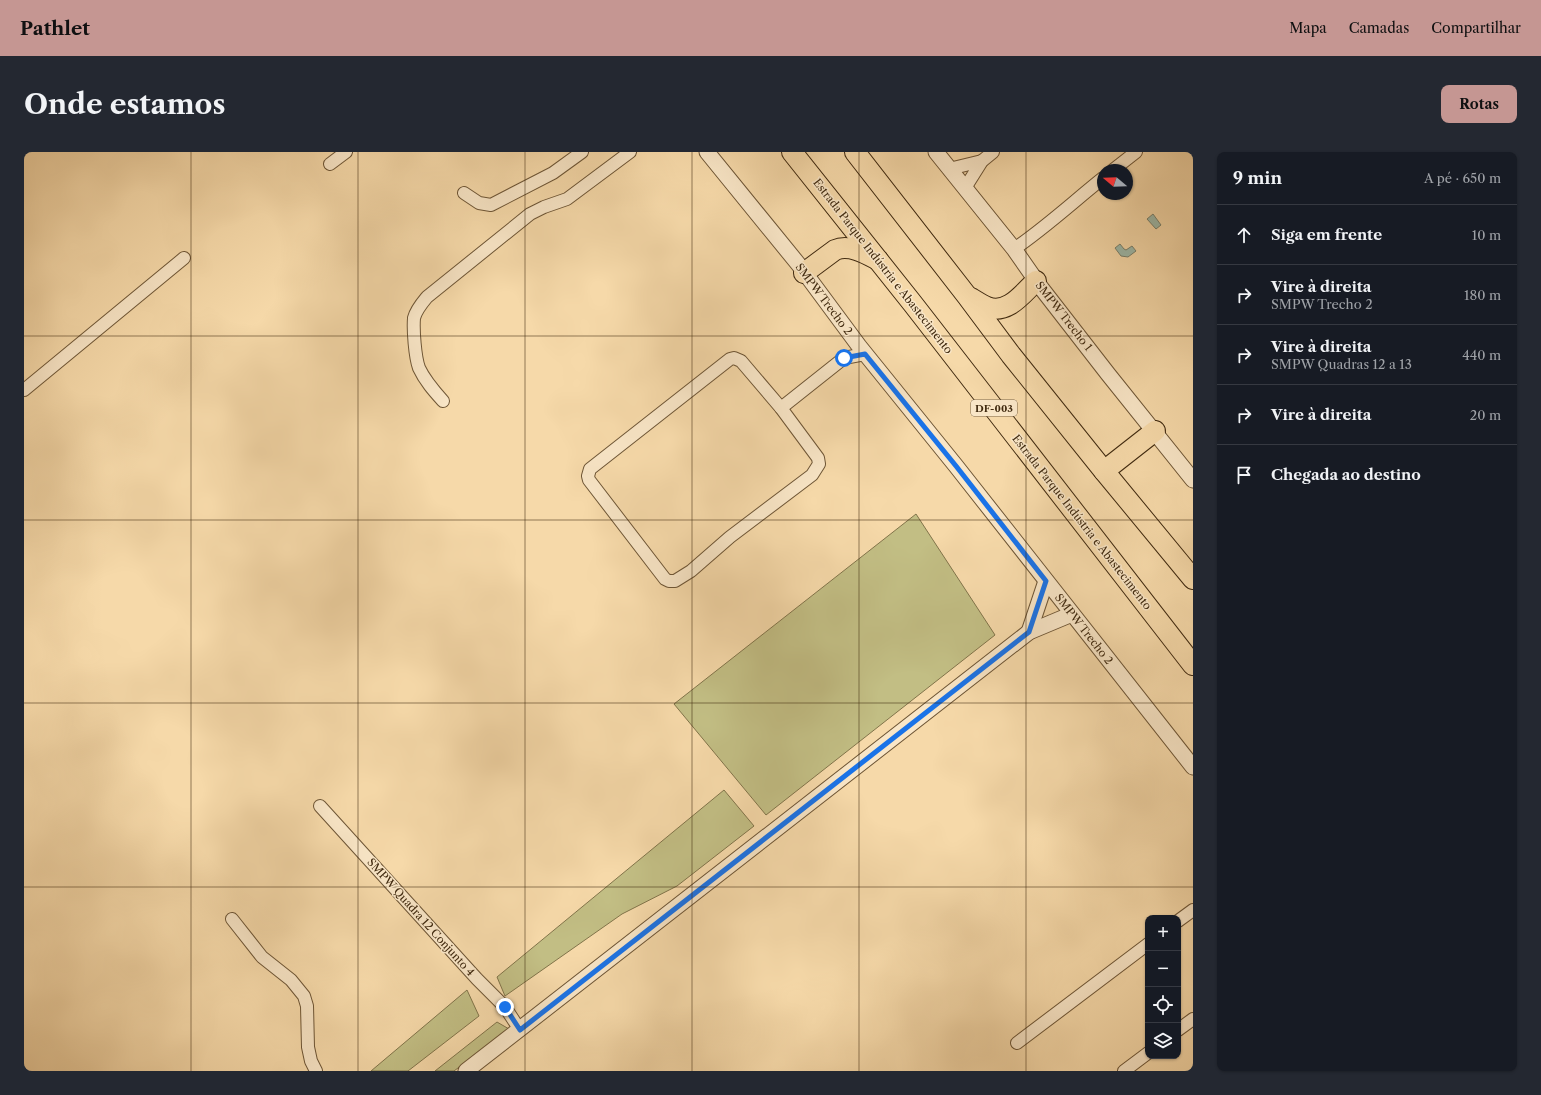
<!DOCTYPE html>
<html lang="pt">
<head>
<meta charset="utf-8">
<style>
	:root { --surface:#171b24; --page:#242831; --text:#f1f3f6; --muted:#9ea1a6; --line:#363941; --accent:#c59692 }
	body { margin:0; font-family:"Libre Caslon Text",serif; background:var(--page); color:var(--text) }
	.controls { position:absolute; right:12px; bottom:12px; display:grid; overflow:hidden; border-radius:8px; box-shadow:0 1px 3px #0004 }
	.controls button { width:36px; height:36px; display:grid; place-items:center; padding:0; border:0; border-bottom:1px solid var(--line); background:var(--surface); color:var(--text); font:20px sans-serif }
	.compass { position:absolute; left:1073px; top:12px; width:36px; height:36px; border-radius:50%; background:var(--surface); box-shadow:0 1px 3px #0004; rotate:289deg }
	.stop { position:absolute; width:12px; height:12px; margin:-9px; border:3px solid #1a73e8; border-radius:50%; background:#fff }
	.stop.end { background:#1a73e8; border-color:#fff; box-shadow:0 1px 4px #0008 }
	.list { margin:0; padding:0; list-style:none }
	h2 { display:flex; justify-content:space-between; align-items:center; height:52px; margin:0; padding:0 16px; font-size:17px }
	h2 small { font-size:13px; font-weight:400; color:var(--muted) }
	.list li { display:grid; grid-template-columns:26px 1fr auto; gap:12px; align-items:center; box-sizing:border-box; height:60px; padding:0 16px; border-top:1px solid var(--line) }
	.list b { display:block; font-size:15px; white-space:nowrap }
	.list p { margin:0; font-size:13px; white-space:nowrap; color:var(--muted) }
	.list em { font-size:13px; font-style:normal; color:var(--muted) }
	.icon { flex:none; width:22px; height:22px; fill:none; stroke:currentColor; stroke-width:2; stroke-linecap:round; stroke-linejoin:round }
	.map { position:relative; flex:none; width:1169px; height:919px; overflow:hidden; border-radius:8px }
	header { display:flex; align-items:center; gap:24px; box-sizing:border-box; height:56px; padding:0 20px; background:var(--accent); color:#111 }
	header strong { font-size:19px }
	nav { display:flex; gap:22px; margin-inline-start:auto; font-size:14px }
	.intro { display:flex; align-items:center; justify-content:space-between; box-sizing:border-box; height:96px; padding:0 24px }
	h1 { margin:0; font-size:28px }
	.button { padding:10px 18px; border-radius:8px; background:var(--accent); color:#111; font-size:14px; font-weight:700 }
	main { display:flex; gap:24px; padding:0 24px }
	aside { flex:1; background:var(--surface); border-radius:8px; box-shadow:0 1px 3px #0004 }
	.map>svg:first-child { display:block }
	.green { fill:#c2be84; stroke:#81744a }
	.water { fill:#9dbaab; stroke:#78806d }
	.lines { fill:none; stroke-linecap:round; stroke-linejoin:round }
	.minor-casing { stroke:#6e5636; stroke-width:14 }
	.tertiary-casing { stroke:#6e5636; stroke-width:17 }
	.trunk-casing { stroke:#402a10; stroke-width:22 }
	.minor { stroke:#f9e6c7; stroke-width:12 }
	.tertiary { stroke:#f9e6c7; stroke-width:15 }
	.trunk { stroke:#f6d9a9; stroke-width:20 }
	.route { stroke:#1a73e8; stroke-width:5 }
	.grid { fill:none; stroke:#402a10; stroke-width:1; stroke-opacity:0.55 }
	.labels { text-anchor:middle; stroke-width:3; stroke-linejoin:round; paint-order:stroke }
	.shield { fill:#f9e6c7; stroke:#786247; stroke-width:1 }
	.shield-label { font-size:10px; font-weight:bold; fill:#402a10 }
	.street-label { font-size:11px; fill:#402a10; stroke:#f9e6c7 }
</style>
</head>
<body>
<header>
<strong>Pathlet</strong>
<nav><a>Mapa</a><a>Camadas</a><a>Compartilhar</a></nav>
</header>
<div class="intro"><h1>Onde estamos</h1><a class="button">Rotas</a></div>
<main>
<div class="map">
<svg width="1169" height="919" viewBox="0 0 1169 919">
	<rect width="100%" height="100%" fill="#f6d9a9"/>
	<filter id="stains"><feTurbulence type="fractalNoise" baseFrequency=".005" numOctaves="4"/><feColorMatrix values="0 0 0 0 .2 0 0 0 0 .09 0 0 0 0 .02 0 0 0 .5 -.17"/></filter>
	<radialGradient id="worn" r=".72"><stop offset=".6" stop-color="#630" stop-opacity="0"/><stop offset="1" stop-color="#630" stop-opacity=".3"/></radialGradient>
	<g class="green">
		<polygon points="892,362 971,483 742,663 650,552"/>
		<polygon points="700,638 730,674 653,734 598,762 481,844 473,825"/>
		<polygon points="443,838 455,864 384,919 347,919"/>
		<polygon points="473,870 485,877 430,919 411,919"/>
	</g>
	<g class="water">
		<polygon points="1129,62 1137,73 1132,77 1123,67"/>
		<polygon points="1096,92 1100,97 1102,98 1108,94 1112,99 1104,105 1097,104 1091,96"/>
	</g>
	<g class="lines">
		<defs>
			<g id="minor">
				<polyline points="306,12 322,0"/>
				<polyline points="925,17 958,9"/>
				<polyline points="1089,18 1112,0"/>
				<polyline points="941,36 958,9 969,0"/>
				<polyline points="440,41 455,51 467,53 529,21 558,0"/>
				<path d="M990,97C1021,76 1049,50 1079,26"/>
				<polygon points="710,206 717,209 757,256 794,306 795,312 788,323 706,385 667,419 651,429 645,429 641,427 565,328 564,324 566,317 706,207"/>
				<polyline points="0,238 160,106"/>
				<path d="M419,249C410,239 401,229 395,216C391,205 389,178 390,166C392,158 398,151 403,145L506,62L520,55L543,47L606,0"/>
				<polyline points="757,256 820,206 841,202"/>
				<polyline points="296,654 453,827 481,855 496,878"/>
				<polyline points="208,767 238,805 267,828 280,844 283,854 284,895 287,909 292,919"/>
				<polyline points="1154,769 1169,758"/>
				<polyline points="1154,878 1169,867"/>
				<polyline points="993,891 1124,792"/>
				<polyline points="1100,919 1124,901"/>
			</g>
			<g id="tertiary">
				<polyline points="683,0 775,113 835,194 932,314 1169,615"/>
				<polyline points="912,0 990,97 1018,137 1084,222 1169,328"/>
				<polyline points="1005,480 1022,429"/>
				<polyline points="442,919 1005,480 1048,462"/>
			</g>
			<g id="trunk">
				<polyline points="768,0 889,152 1169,513"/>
				<polyline points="831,0 943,144 987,203 1080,319 1169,427"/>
				<path d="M780,121L811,98C825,92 841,101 854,108"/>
				<path d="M947,146C952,149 958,153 963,155C984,163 999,141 1012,129"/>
				<polyline points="1080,319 1131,279"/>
			</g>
		</defs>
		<use href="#minor" class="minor-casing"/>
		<use href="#tertiary" class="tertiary-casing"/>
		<use href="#trunk" class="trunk-casing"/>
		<use href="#minor" class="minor"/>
		<use href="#tertiary" class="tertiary"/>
		<use href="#trunk" class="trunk"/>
	</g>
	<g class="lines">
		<polyline class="route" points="481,855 496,878 1005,480 1022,429 932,314 841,202 820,206"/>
	</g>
	<path class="grid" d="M167,0V919M334,0V919M501,0V919M668,0V919M835,0V919M1002,0V919M0,184H1169M0,368H1169M0,551H1169M0,735H1169"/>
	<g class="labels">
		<rect class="shield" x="947" y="248" width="46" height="16" rx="3"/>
		<g class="shield-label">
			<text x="970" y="260">DF-003</text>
		</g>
		<g class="street-label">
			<text transform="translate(859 114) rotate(52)" y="4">Estrada Parque Indústria e Abastecimento</text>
			<text transform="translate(800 147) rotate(53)" y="4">SMPW Trecho 2</text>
			<text transform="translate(1040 164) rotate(52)" y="4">SMPW Trecho 1</text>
			<text transform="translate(1058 370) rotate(52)" y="4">Estrada Parque Indústria e Abastecimento</text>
			<text transform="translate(1060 477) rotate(52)" y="4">SMPW Trecho 2</text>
			<text transform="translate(397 765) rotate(48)" y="4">SMPW Quadra 12 Conjunto 4</text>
		</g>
	</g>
	<rect width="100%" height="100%" filter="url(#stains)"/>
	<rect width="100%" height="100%" fill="url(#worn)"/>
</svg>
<div class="controls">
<button>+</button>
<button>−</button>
<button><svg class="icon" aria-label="locate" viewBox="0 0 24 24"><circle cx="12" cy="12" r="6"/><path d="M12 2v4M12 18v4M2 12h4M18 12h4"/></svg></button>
<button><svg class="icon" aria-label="layers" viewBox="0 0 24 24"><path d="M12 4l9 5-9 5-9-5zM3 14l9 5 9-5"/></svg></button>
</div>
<svg class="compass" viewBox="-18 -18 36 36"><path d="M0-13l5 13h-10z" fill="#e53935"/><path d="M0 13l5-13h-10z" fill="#9ea1a6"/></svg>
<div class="stop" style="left:820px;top:206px"></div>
<div class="stop end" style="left:481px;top:855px"></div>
</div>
<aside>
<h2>9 min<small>A pé · 650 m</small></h2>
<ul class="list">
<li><svg class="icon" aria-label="ahead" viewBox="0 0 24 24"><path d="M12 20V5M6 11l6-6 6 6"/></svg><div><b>Siga em frente</b></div><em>10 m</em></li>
<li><svg class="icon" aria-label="right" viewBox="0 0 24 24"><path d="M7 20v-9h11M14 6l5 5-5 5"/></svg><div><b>Vire à direita</b><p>SMPW Trecho 2</p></div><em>180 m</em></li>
<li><svg class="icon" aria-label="right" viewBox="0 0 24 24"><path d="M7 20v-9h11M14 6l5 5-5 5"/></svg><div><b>Vire à direita</b><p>SMPW Quadras 12 a 13</p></div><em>440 m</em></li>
<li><svg class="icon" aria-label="right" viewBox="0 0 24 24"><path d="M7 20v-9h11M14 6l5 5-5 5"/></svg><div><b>Vire à direita</b></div><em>20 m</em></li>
<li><svg class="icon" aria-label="arrive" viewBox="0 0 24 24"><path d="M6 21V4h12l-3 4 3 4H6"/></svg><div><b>Chegada ao destino</b></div></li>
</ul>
</aside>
</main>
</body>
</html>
